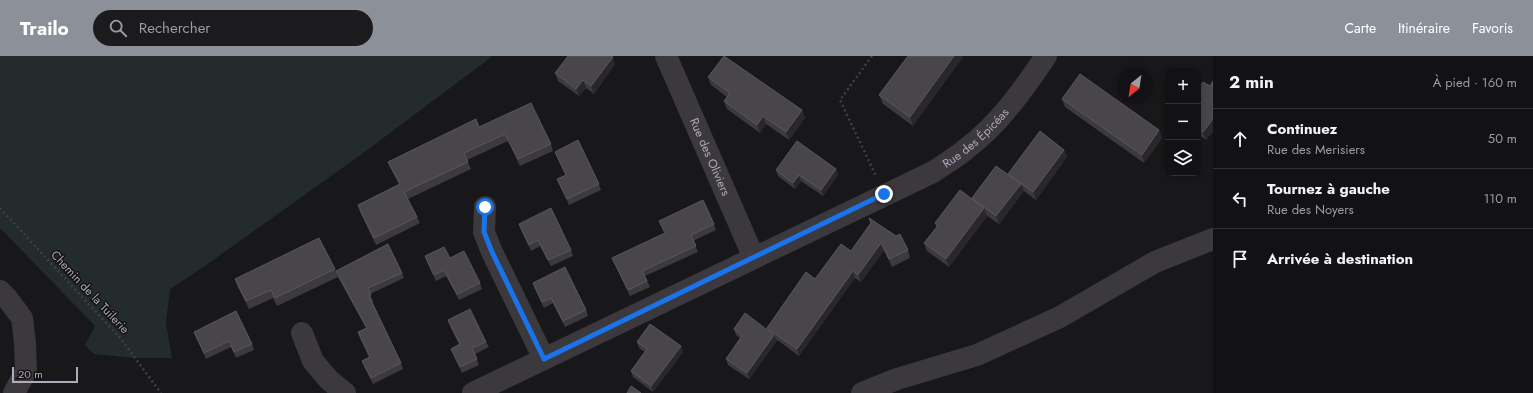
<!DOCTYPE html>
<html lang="fr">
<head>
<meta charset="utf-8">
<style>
	:root { --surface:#121113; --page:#1b1a1c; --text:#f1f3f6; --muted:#9c9da0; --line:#313133; --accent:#8c9099 }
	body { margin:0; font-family:Jost,sans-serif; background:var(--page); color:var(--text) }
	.controls { position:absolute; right:12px; top:12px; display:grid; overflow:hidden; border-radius:8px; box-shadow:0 2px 6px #0003 }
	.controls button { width:36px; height:36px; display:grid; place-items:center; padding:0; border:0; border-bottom:1px solid var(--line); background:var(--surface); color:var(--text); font:20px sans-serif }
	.compass { position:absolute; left:1117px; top:12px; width:36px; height:36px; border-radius:50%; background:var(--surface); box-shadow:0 2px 6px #0003; rotate:210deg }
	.scale { position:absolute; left:12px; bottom:10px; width:66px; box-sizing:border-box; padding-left:4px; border:2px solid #afa9b9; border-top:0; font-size:11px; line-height:14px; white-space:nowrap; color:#afa9b9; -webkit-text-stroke:3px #131214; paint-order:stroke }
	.stop { position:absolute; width:12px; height:12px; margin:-9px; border:3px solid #1a73e8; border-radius:50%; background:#fff }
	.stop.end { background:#1a73e8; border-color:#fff; box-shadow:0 1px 4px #0008 }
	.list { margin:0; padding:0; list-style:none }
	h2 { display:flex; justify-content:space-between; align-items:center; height:52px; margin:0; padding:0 16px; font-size:17px }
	h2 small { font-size:13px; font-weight:400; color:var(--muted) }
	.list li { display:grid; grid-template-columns:26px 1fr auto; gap:12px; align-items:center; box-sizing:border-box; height:60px; padding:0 16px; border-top:1px solid var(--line) }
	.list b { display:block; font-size:15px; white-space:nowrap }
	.list p { margin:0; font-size:13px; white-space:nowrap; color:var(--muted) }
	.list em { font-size:13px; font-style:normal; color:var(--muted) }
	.icon { flex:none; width:22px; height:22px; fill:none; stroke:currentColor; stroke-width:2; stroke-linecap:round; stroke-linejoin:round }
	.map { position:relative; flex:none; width:1213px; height:337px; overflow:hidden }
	header { display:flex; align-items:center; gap:24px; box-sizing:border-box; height:56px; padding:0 20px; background:var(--accent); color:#fff }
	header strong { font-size:19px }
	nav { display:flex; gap:22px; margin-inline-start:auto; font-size:14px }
	.search { width:280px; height:36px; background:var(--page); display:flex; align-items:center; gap:10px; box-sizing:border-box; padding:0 14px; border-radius:22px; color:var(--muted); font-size:15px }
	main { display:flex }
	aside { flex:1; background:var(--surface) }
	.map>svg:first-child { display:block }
	.green { fill:#232c2a }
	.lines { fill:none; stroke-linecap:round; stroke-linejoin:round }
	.path { stroke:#413e45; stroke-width:2.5; stroke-dasharray:2 3; stroke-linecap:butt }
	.minor { stroke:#3b383e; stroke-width:22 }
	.wall { fill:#3d3a3e }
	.shaded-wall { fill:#29272a }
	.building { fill:#49464b; stroke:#59565d }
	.route { stroke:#1a73e8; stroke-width:5 }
	.labels { text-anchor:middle; stroke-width:3; stroke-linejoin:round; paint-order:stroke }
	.street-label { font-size:12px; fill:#afa9b9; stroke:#131214 }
</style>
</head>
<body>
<header>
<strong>Trailo</strong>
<div class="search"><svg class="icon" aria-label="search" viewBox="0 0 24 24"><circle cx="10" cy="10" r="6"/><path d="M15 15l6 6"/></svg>Rechercher</div>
<nav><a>Carte</a><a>Itinéraire</a><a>Favoris</a></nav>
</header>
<main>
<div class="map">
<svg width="1213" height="337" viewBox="0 0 1213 337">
	<rect width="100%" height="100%" fill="#181719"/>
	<polygon class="green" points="0,0 493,0 366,95 202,212 170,233 166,267 172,302 133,302 94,298 85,289 95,270 0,172"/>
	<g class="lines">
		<g class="path">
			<polyline points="872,0 840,44 876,120"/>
			<polyline points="0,152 120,282 161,337"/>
		</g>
		<g class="minor">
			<path id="s1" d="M666,0L754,202"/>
			<polyline points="485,151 484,176 492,196 544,303"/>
			<polyline points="0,235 7,242 22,262 25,287 26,315 14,337"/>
			<polyline points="302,277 313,305 329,324 345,337"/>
			<path id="s2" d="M473,337L933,116C944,108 956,102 966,93C999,68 1023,34 1046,0"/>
			<polyline points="862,337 897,323 977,299 1060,261 1155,206 1213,183"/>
		</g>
	</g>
	<g class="wall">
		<polygon points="908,0 913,70 883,48 879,39"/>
		<polygon points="615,8 594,38 586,32 579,40 558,25 555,17"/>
		<polygon points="708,21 802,54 805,62 789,84 766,68 760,77 727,53 724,45 727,41 711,29"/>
		<polygon points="1213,25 1213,75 1206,84 1198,78 1198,33 1210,30"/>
		<polygon points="1062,43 1159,74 1162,82 1144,107 1065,51"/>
		<polygon points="479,71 551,88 553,95 520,110 508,85 467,104 471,113 408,143 420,167 376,189 360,156 358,149 399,128 391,113 388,106"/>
		<polygon points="1064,94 1067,101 1036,144 1024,135 999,168 986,159 987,160 949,211 927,195 924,187 936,171 935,167 972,143 1008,118"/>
		<polygon points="555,96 599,128 601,134 569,149 557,123 566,119"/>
		<polygon points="836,113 838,119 823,140 801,125 795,133 778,120 776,114"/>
		<polygon points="869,162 896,180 908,194 910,202 892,211 884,194 861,226 855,222 799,300 776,283 777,285 749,323 728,309 726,303 740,282 736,279 734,273 768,274 767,272 815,223 851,195 871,167"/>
		<polygon points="659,165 714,168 716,174 693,185 698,196 645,220 650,231 630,240 615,208 612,202 665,177"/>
		<polygon points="519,168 571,194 573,200 551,210 540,190 531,195 521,174"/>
		<polygon points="425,200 450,202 480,227 482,233 459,244 446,220 436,225 427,206"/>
		<polygon points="335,213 338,221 277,250 273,242 249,253 238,231 235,223"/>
		<polygon points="336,215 402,217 404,222 370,238 373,245 372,246 401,307 403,313 373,328 364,310 362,305 369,301 360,282 358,276 366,272 338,221"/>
		<polygon points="533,227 586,254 588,260 565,271 553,247 544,252 535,233"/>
		<polygon points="448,264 486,286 489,291 475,298 479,309 462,317 451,293 459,288 450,270"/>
		<polygon points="194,276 252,288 254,294 236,302 231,291 206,303 196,281"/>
		<polygon points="637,286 681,290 683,296 653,336 633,321 631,315 645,296 639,292"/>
	</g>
	<g class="shaded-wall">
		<polygon points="954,0 964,0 913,70 910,61"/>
		<polygon points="613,1 615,8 594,38 591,30"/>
		<polygon points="583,24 586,32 579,40 576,33"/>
		<polygon points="802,54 805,62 789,84 786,76"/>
		<polygon points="763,60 766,68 760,77 757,69"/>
		<polygon points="1213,63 1213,75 1206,84 1203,76"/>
		<polygon points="1159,74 1162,82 1144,107 1142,99"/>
		<polygon points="1064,94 1067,101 1036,144 1033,136"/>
		<polygon points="836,113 838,119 823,140 821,134"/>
		<polygon points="799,119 801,125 795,133 793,127"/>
		<polygon points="1021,128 1024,135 999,168 996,160"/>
		<polygon points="984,152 987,160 949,211 946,203"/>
		<polygon points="881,187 884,194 861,226 858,219"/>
		<polygon points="853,215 855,222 799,300 797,293"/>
		<polygon points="774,279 777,285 749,323 747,317"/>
		<polygon points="681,290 683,296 653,336 651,330"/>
	</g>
	<g class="building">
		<polygon points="568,0 612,0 613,1 591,30 583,24 576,33 555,17"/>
		<polygon points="724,0 802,54 786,76 763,60 757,69 724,45 730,37 708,21"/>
		<polygon points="908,0 954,0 910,61 879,39"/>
		<polygon points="1080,18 1159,74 1142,99 1062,43"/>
		<polygon points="1213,25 1213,63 1203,76 1198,72 1198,33 1203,26 1210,30"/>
		<polygon points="531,47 551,88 518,103 505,78 464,97 468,106 404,136 417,161 374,182 358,149 400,128 388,106 476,63 479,71"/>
		<polygon points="1040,75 1064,94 1033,136 1008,118"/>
		<polygon points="578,84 599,128 567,143 557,123 566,119 555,96"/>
		<polygon points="797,85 836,113 821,134 799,119 793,127 776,114"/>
		<polygon points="996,110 1021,128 996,160 972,142"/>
		<polygon points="960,134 984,152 946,203 924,187 938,170 935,167"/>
		<polygon points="703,144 714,168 691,179 696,190 642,215 647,225 628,234 612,202 665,177 659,165"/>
		<polygon points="551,152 571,194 548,204 538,184 529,189 519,168"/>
		<polygon points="869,162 896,180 900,178 908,194 889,203 881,187 858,219 853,215 797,293 767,272 806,216 815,223 841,188 851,195 871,167"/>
		<polygon points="319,182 335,213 275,242 271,234 246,245 235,223"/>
		<polygon points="388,188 402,217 368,232 371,239 369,240 401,307 371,322 362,305 370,301 358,276 367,272 336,215"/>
		<polygon points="444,191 450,202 464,195 480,227 457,238 444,214 434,219 425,200"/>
		<polygon points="565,211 586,254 563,265 551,242 542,246 533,227"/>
		<polygon points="470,253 486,286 472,292 477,303 460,311 451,293 460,288 448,264"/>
		<polygon points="236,255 252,288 234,296 229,285 204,297 194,276"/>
		<polygon points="745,257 774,279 747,317 726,303 742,280 734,273"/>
		<polygon points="650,268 681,290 651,330 631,315 647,293 637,286"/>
		<polygon points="631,330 641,337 627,337"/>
	</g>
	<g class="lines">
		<polyline class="route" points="485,151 484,176 492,196 544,303 884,138"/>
	</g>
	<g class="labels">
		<g class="street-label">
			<text dy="4" stroke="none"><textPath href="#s2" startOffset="565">Rue des Épicéas</textPath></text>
			<text dy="4" stroke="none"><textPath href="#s1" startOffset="110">Rue des Oliviers</textPath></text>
			<text transform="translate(90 236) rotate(47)" y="4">Chemin de la Tuilerie</text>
		</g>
	</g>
</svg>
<div class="controls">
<button>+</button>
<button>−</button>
<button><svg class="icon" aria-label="layers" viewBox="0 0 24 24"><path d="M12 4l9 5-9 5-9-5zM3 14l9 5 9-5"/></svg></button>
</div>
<svg class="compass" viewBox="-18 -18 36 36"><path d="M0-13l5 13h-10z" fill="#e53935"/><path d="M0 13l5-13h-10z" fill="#9c9da0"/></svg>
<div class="scale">20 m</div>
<div class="stop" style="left:485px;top:151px"></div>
<div class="stop end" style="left:884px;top:138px"></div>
</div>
<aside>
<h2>2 min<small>À pied · 160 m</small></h2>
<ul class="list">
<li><svg class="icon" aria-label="ahead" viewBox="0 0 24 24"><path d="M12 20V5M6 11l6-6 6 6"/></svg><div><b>Continuez</b><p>Rue des Merisiers</p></div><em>50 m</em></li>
<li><svg class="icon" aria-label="left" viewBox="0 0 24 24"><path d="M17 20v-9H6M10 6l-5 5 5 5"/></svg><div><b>Tournez à gauche</b><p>Rue des Noyers</p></div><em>110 m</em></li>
<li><svg class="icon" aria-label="arrive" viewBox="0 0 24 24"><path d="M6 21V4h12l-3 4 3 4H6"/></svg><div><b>Arrivée à destination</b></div></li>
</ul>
</aside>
</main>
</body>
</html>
